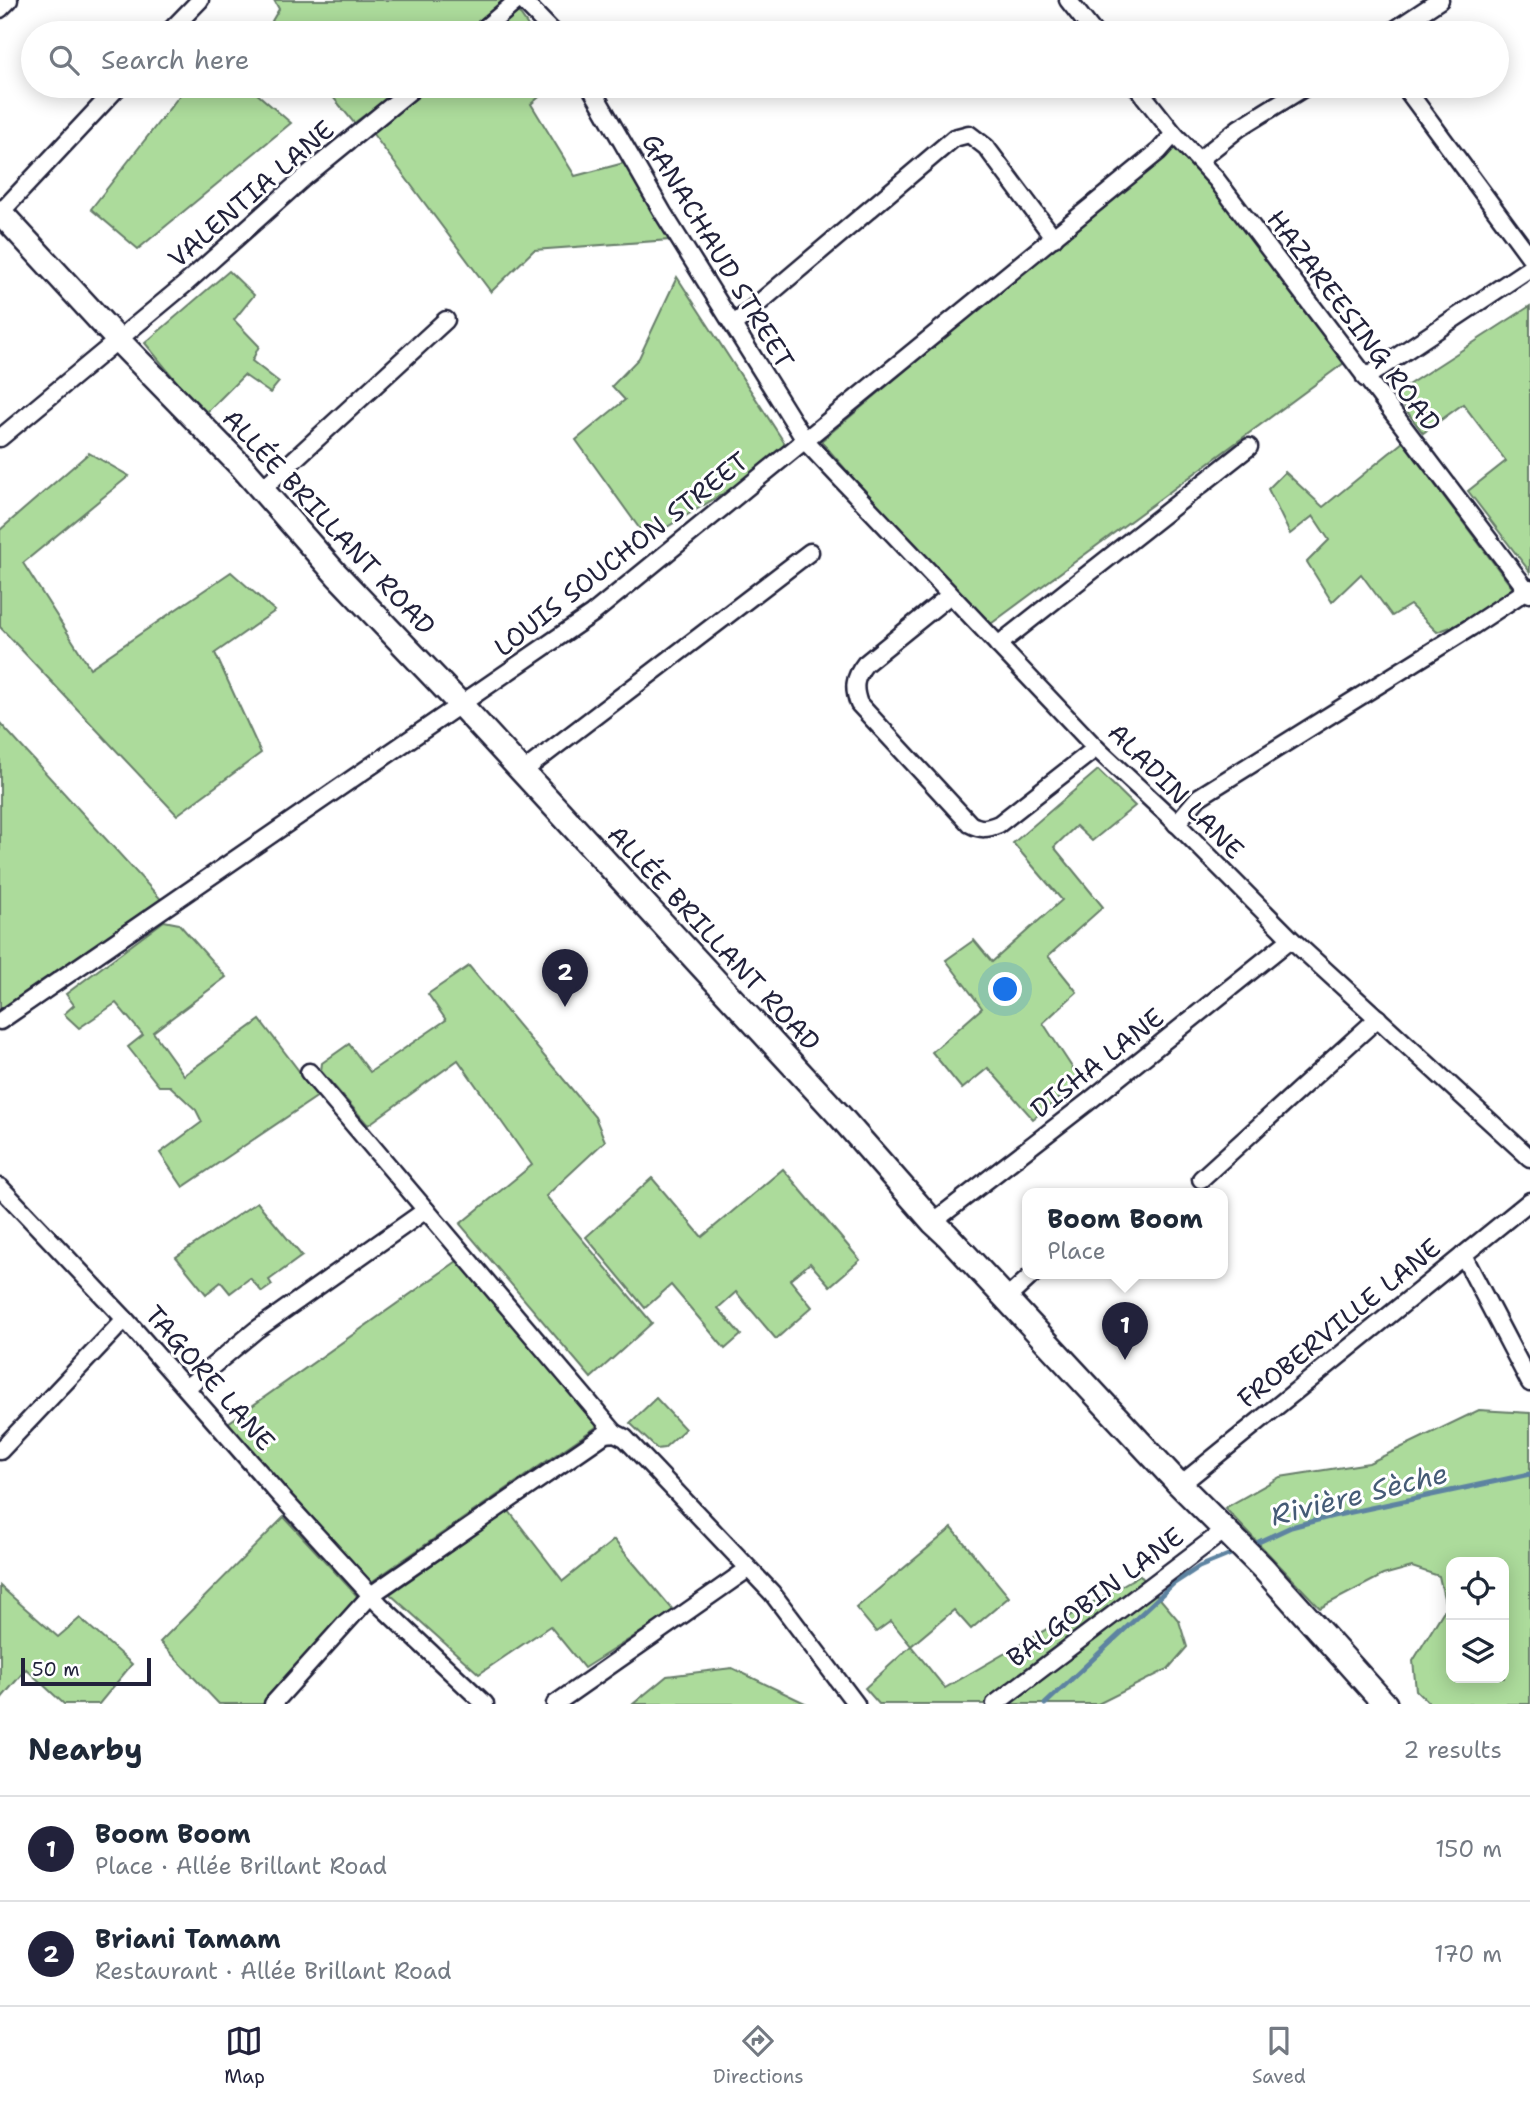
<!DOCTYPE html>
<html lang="en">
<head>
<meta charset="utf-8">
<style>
	:root { --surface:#fff; --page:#f6f6f7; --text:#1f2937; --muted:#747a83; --line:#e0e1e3; --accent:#22223b }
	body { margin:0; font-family:"Shantell Sans",sans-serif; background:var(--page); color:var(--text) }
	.controls { position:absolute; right:21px; bottom:21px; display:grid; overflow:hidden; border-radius:14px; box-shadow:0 4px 18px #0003 }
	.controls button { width:63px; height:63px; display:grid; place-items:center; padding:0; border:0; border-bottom:2px solid var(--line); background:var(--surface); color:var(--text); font:35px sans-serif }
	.scale { position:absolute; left:21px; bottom:18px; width:130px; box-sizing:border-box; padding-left:7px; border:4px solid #22223b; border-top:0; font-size:19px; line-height:24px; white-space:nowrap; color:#22223b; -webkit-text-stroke:5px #fff; paint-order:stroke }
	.you { position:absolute; left:1006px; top:990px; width:24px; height:24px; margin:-18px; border:5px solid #fff; border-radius:50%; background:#1a73e8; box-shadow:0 0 0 10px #1a73e833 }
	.badge { display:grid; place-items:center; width:46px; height:46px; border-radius:50%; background:var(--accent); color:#fff; font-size:23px; font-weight:700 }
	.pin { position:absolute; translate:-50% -58px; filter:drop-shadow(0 2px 4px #0008) }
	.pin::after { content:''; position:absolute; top:37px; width:24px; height:21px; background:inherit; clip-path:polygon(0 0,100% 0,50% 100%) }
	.popup { position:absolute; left:1022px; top:1188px; width:206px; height:91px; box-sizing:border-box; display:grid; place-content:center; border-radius:14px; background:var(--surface); filter:drop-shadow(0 2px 5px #0005); font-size:23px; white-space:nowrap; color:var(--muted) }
	.popup b { font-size:26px; color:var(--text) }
	.popup::after { content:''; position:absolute; left:50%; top:100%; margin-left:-14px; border:14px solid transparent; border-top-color:var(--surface) }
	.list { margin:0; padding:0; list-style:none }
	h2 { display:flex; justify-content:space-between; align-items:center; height:91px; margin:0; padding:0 28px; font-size:30px }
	h2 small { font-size:23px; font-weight:400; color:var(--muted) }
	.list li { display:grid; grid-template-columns:46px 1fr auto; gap:21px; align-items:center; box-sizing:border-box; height:105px; padding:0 28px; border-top:2px solid var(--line) }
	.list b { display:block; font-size:26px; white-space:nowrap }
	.list p { margin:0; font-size:23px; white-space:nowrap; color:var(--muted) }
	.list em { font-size:23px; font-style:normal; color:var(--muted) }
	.icon { flex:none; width:38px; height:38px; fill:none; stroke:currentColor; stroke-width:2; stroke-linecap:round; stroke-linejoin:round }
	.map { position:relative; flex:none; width:1530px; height:1704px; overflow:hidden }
	.search { position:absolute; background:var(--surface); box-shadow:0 4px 18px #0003; left:21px; right:21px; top:21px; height:77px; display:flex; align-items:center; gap:18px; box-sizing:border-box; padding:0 24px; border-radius:38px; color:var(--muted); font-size:26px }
	.sheet { height:301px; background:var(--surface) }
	nav { display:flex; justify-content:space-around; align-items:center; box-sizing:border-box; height:98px; border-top:2px solid var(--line); background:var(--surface); font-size:19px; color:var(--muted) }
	nav a { display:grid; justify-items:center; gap:4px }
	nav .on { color:var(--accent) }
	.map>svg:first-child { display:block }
	.green { fill:#acdb9b; stroke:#677e6b; stroke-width:2; fill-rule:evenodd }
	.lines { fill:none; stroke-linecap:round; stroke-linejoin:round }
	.stream { stroke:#5d83a1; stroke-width:5 }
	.street-casing { stroke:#22223b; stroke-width:21 }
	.secondary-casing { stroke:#22223b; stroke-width:28 }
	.street { stroke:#fff; stroke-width:16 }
	.secondary { stroke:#fff; stroke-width:23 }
	.labels { text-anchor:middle; stroke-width:6; stroke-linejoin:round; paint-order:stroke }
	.street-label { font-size:26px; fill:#22223b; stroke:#fff }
	.water-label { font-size:28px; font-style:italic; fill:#455b76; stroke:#fff }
</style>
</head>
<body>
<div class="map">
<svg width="1530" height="1704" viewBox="0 0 1530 1704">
	<rect width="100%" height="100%" fill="#fff"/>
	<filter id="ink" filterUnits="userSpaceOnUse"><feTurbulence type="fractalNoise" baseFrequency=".0143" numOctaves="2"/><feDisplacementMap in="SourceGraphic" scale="14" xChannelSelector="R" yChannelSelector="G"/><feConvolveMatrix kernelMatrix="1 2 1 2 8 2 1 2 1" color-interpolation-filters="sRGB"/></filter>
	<g filter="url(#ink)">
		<g class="green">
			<polygon points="274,0 510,0 533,33 282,33 272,21 279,9"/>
			<polygon points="187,86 248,86 291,123 138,249 91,209"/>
			<polygon points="324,86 404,86 354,123"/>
			<polygon points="415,86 552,86 531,104 575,176 624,163 669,240 534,250 491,292 367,126"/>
			<polygon points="1180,141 1344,363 984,629 821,441"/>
			<polygon points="229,271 254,295 234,320 259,346 252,361 279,382 270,393 244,375 204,415 145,343"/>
			<polygon points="677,277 791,453 647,539 576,440 625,400 612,386 639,358"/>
			<polygon points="1530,306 1530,572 1468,491 1506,461 1463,404 1423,433 1394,394"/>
			<polygon points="1403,442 1522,601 1437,632 1410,605 1392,616 1361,574 1332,602 1307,562 1329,540 1313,516 1290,534 1268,489 1285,472 1323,507"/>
			<polygon points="89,453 129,476 23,563 90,668 231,572 275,611 215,653 261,753 177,815 0,627 0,530"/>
			<polygon points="0,723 168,907 0,1023"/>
			<polygon points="1098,770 1135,806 1092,841 1076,826 1054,847 1103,907 1048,956 1077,992 1043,1023 1081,1081 1033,1119 988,1068 962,1089 932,1052 982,1008 946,960 974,940 992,962 1062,900 1013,843"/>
			<polygon points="164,921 179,924 226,977 153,1032 184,1075 260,1020 318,1096 183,1187 160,1153 202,1122 196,1110 170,1086 159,1086 128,1047 143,1035 116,1003 79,1028 64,1014 74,1005 66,994"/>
			<polygon points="469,966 595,1117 605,1141 546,1196 652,1323 591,1378 460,1224 532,1165 458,1060 368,1125 321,1071 322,1063 349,1044 370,1072 446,1020 428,994"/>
			<polygon points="783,1169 860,1260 830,1286 810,1263 790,1280 812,1307 776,1339 736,1292 718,1308 741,1335 725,1349 671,1285 645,1308 586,1237 652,1178 702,1237"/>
			<polygon points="257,1202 302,1256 269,1280 272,1285 262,1292 250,1278 230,1293 221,1282 206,1294 176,1257"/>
			<polygon points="467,1254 602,1423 364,1587 221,1428"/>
			<polygon points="656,1398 685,1429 664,1448 657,1449 630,1423"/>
			<path d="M1479,1410L1530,1413V1704H1430L1416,1690L1413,1661L1446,1607L1439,1576L1412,1567L1383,1575L1320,1608L1225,1508L1280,1477L1369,1463ZM1451,1562H1504V1678H1451Z"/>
			<polygon points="509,1511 563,1581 614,1540 674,1611 584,1668 550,1626 479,1674 390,1594"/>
			<polygon points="284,1517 360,1599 263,1704 219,1704 160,1642"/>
			<polygon points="952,1528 1009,1597 971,1629 954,1610 911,1646 945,1688 1140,1575 1179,1621 1187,1647 1168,1669 1098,1704 879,1704 865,1688 911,1646 891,1621 876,1632 856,1608"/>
			<polygon points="0,1586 58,1637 80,1618 132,1664 99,1704 64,1704 26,1669 0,1700"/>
			<polygon points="732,1668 807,1704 633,1704 667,1676"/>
		</g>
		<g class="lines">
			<g class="stream">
				<polyline points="1250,1546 1291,1527 1333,1516 1530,1474"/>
				<polyline points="1045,1704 1173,1584 1199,1567 1238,1551"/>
			</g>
			<defs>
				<g id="street">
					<polyline points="522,0 554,33"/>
					<polyline points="1068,0 1094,33"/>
					<polyline points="0,9 9,0"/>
					<polyline points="168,33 200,0"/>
					<polyline points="479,33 518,0"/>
					<polyline points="1390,33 1440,0"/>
					<polyline points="590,86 663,213 806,442 1096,748 1170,817 1291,939 1530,1158"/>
					<polyline points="1136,86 1174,134 1216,179 1530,594"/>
					<polyline points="1404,86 1530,257"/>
					<polyline points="1199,160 1239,128 1307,86"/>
					<polyline points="1,212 119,86"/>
					<polyline points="733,325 954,138 969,134 986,147 1054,238"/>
					<polyline points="1365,378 1530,268"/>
					<polyline points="0,438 184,285 307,175 416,86"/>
					<polyline points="261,490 446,320"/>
					<path d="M950,595L865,664C854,678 853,688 859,704L970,824C981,830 987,829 999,824L1096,748"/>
					<polyline points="998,645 1249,447"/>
					<polyline points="522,772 810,552"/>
					<polyline points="1176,824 1199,797 1471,627 1530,588"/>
					<polyline points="0,1021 592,614 1159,151 1174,134"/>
					<polyline points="309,1072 615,1433"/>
					<polyline points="1201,1179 1378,1018"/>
					<polyline points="0,1187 125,1319 282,1498 380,1605 485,1704"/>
					<polyline points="933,1222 1088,1102 1291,939"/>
					<polyline points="1463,1255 1530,1383"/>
					<polyline points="1006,1299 1033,1274"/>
					<polyline points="186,1388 256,1330 426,1210"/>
					<polyline points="0,1451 125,1319"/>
					<polyline points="1180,1485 1530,1201"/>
					<polyline points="273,1704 371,1595 605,1434 615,1433 625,1438 772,1593 856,1704"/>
					<polyline points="555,1704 748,1569"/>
					<polyline points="995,1704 1225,1530"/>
				</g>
				<polyline id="secondary" points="0,212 118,340 242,467 337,575 461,705 839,1115 933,1222 947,1235 1176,1481 1263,1568 1385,1704"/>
			</defs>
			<use href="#street" class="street-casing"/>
			<use href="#secondary" class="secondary-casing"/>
			<use href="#street" class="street"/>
			<use href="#secondary" class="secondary"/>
		</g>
	</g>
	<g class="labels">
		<g class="street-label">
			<text transform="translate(251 194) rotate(-41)" y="9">VALENTIA LANE</text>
			<text transform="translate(718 251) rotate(59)" y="9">GANACHAUD STREET</text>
			<text transform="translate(1354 321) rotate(53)" y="9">HAZAREESING ROAD</text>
			<text transform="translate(329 522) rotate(47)" y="9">ALLÉE BRILLANT ROAD</text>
			<text transform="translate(621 554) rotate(-38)" y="9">LOUIS SOUCHON STREET</text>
			<text transform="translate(1176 791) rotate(45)" y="9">ALADIN LANE</text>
			<text transform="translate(714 938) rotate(47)" y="9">ALLÉE BRILLANT ROAD</text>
			<text transform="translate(1097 1063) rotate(-38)" y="9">DISHA LANE</text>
			<text transform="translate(1339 1323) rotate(-39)" y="9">FROBERVILLE LANE</text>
			<text transform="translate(210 1378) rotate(49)" y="9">TAGORE LANE</text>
			<text transform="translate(1095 1597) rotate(-37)" y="9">BALGOBIN LANE</text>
		</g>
		<g class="water-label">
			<text transform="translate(1359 1494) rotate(-14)" y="10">Rivière Sèche</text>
		</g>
	</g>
</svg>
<div class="controls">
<button><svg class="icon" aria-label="locate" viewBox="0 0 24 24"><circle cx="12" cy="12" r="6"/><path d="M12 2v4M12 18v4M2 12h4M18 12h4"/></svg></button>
<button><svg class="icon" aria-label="layers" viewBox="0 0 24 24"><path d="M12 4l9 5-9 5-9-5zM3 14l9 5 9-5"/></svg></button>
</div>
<div class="scale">50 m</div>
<div class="you"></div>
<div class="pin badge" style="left:1125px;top:1360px">1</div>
<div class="popup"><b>Boom Boom</b>Place</div>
<div class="pin badge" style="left:565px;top:1007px">2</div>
<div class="search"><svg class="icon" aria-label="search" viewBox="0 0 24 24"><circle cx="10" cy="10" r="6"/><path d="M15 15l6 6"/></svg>Search here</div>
</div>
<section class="sheet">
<h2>Nearby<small>2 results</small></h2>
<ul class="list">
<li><span class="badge">1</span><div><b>Boom Boom</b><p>Place · Allée Brillant Road</p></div><em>150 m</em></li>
<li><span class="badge">2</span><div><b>Briani Tamam</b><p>Restaurant · Allée Brillant Road</p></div><em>170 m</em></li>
</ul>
</section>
<nav>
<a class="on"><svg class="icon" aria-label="map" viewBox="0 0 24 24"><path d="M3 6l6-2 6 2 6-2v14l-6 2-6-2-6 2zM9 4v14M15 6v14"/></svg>Map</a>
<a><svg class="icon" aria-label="directions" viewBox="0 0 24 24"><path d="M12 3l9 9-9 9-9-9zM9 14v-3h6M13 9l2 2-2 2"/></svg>Directions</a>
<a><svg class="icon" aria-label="saved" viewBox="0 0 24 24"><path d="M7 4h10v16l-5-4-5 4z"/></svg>Saved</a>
</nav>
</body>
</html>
